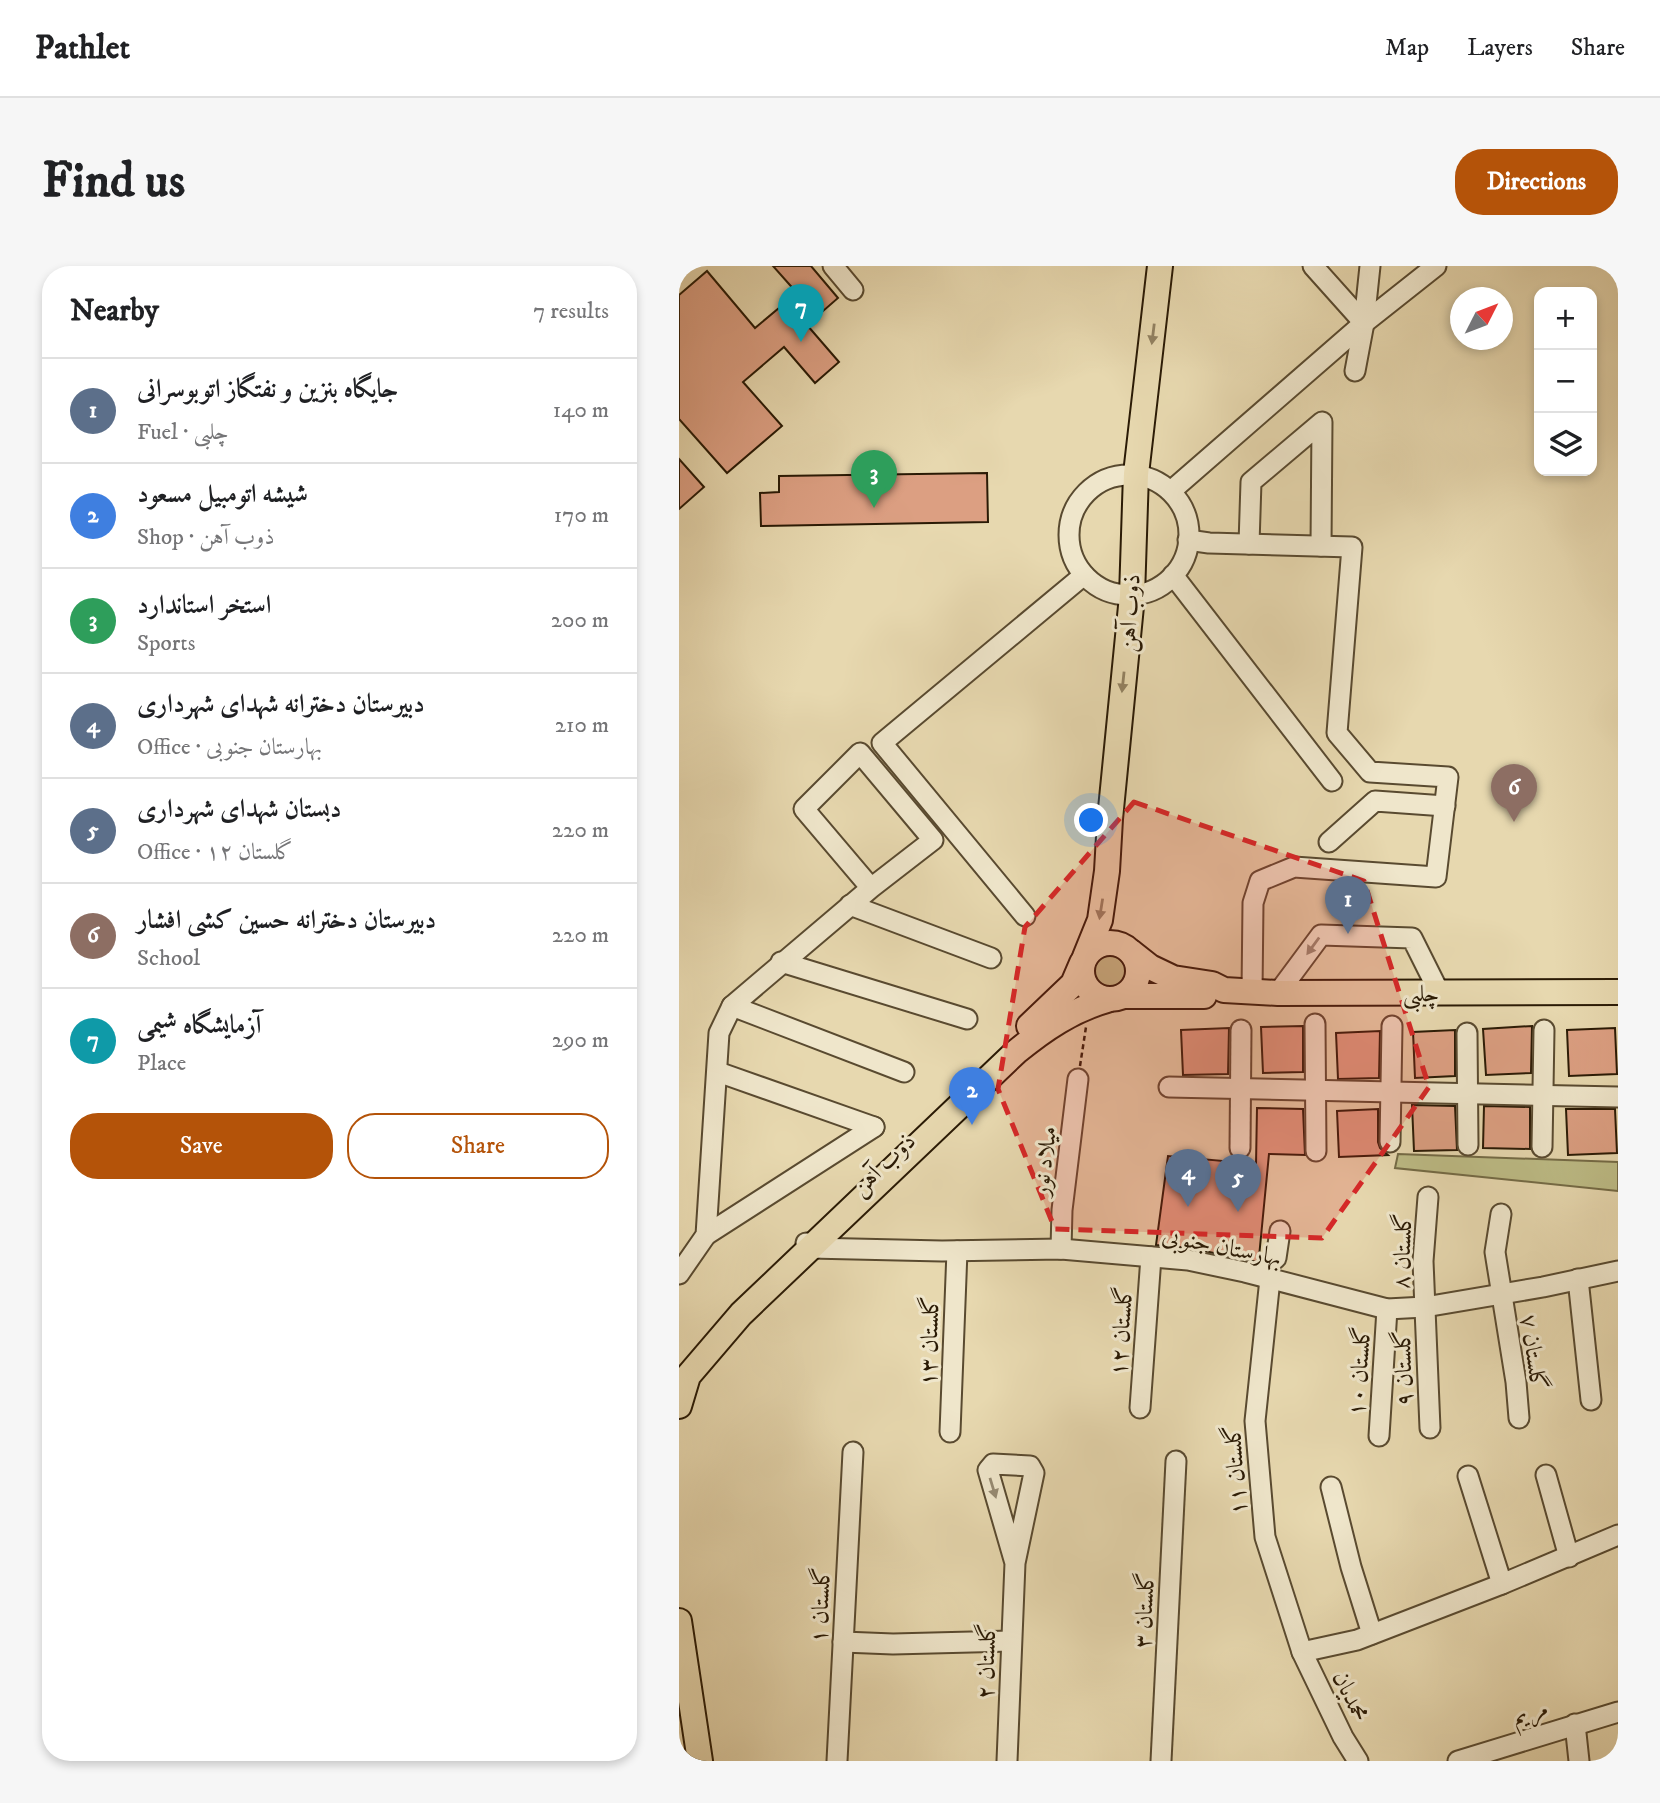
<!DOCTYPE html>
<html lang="en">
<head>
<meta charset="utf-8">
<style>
	:root { --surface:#fff; --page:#f6f6f6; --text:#202124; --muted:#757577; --line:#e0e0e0; --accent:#b45309 }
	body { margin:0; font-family:"IM FELL DW Pica",Amiri,serif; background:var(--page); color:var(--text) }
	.controls { position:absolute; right:21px; top:21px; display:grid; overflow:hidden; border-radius:14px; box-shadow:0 4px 10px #0003 }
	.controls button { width:63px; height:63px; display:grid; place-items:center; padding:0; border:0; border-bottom:2px solid var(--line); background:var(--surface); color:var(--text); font:35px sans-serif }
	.compass { position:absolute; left:771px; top:21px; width:63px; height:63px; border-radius:50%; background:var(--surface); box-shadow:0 4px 10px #0003; rotate:48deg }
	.you { position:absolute; left:413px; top:555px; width:24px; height:24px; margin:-18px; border:5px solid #fff; border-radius:50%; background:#1a73e8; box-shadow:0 0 0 10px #1a73e833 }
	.badge { display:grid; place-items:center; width:46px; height:46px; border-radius:50%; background:var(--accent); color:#fff; font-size:23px; font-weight:700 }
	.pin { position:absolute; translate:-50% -58px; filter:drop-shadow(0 2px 4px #0008) }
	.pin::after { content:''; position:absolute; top:37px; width:24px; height:21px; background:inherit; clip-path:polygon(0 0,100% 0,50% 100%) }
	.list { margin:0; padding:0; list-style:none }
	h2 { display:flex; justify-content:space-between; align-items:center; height:91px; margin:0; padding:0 28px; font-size:30px }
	h2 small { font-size:23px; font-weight:400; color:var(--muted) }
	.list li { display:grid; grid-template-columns:46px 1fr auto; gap:21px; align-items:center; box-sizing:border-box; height:105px; padding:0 28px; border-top:2px solid var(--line) }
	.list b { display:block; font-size:26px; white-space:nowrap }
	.list p { margin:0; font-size:23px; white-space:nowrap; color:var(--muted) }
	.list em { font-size:23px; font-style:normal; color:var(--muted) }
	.actions { display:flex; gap:14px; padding:21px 28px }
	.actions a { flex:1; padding:16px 0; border:2px solid var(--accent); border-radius:28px; text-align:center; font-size:24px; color:var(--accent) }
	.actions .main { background:var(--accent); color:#fff }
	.icon { flex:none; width:38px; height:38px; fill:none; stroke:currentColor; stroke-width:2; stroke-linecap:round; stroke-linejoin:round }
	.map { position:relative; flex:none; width:939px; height:1495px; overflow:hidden; border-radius:28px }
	header { display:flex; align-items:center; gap:42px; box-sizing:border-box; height:98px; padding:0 35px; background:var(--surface); border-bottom:2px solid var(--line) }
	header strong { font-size:33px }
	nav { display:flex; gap:38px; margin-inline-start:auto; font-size:24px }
	.intro { display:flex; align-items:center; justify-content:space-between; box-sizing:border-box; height:168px; padding:0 42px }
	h1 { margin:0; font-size:49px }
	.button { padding:18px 32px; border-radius:28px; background:var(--accent); color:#fff; font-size:24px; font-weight:700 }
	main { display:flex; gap:42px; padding:0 42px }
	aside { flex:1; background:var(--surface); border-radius:28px; box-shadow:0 4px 10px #0003 }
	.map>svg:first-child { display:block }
	.green { fill:#bdbc86; stroke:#746b46; stroke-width:2 }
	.building { fill:#dc9f82; stroke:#2a1a05; stroke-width:2 }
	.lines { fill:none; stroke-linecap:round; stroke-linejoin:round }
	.minor-casing { stroke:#594a30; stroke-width:23 }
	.major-casing { stroke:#2a1a05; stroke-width:28 }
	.path { stroke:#2a1a05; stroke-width:2.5; stroke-dasharray:5 3.5; stroke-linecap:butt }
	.minor { stroke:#efe6cb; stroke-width:19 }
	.major { stroke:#e7d8af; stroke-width:24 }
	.oneway { fill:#928262 }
	.oneway2 { fill:#968a72 }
	.marked { fill:#d62828; fill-opacity:0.2; stroke:#d62828; stroke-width:5; stroke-dasharray:14 9; stroke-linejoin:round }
	.labels { text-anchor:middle; stroke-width:6; stroke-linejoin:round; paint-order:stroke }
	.street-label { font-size:24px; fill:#2a1a05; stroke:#efe6cb }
</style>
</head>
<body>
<header>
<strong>Pathlet</strong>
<nav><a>Map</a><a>Layers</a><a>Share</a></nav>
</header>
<div class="intro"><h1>Find us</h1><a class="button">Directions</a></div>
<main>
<aside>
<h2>Nearby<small>7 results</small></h2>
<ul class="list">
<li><span class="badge" style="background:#5c6f8a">1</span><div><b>جایگاه بنزین و نفتگاز اتوبوسرانی</b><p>Fuel · چلبی</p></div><em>140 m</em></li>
<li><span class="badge" style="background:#3f7fe0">2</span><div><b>شیشه اتومبیل مسعود</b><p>Shop · ذوب آهن</p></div><em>170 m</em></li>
<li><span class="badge" style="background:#2e9e5b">3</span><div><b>استخر استاندارد</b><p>Sports</p></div><em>200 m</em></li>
<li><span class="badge" style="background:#5c6f8a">4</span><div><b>دبیرستان دخترانه شهدای شهرداری</b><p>Office · بهارستان جنوبی</p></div><em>210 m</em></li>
<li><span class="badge" style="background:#5c6f8a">5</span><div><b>دبستان شهدای شهرداری</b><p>Office · گلستان ۱۲</p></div><em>220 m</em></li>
<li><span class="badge" style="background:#8d6e63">6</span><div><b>دبیرستان دخترانه حسین کشی افشار</b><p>School</p></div><em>220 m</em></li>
<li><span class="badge" style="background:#0f9aa8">7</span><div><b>آزمایشگاه شیمی</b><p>Place</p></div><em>290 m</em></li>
</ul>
<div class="actions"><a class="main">Save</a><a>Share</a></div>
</aside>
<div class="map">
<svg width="939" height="1495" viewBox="0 0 939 1495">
	<rect width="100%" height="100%" fill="#e7d8af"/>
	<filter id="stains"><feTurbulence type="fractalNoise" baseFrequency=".00286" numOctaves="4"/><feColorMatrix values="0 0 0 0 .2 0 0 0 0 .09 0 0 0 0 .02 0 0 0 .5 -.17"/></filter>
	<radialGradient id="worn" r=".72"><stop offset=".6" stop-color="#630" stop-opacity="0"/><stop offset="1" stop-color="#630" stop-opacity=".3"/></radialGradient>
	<g class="green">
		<path d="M428,680L444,683C452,696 459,704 452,719L423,729L416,725L406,711L420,682Z"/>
		<polygon points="719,888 939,896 939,925 716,902"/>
	</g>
	<g class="building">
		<polygon points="94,0 132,0 159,32 128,59 160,96 136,117 105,81 64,116 103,160 48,207 0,153 0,29 28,5 76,62 118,27"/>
		<polygon points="0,193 25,221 0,243"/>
		<polygon points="308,207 309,256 82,260 81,227 100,226 100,210"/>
		<polygon points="624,760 624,806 584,807 582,761"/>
		<polygon points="853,760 852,807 807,809 804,763"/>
		<polygon points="550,762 549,808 504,809 502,764"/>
		<polygon points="936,762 938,808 890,810 888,764"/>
		<polygon points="776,764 776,810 736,812 734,766"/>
		<polygon points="701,765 700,812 659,813 657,767"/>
		<polygon points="733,839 776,840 778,884 735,885"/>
		<polygon points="805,840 851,841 851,883 804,882"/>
		<polygon points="578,842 624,843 626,889 590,888 580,991 578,996 511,982 477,979 489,890 577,898"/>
		<polygon points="699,843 699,876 701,882 709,889 660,891 658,845"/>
		<polygon points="887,843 936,843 938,887 889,889"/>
	</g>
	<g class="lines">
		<defs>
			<g id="minor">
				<polyline points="154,0 174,24"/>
				<polyline points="634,0 685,57"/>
				<polyline points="676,105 685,57 691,0"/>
				<circle cx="450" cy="269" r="60"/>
				<polyline points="492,225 685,57 757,0"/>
				<polyline points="509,274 530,277 673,281 658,467 691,506 769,511 757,611 615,601 581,615 574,637 573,726"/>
				<polyline points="570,278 572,216 643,156 642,280"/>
				<polyline points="494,309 653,515"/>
				<polyline points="650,576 696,535 766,540"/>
				<polyline points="171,639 312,692"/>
				<polyline points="346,650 203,477 405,309"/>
				<polyline points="102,696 288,753"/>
				<polyline points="599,727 642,669 733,672 760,726"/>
				<polyline points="53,740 225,806"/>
				<polyline points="636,758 637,885"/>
				<polyline points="788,767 789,879"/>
				<polyline points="39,806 195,861"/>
				<polyline points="490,821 939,831"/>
				<polyline points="711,876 713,760"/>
				<polyline points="863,881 865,764"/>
				<polyline points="561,882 562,764"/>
				<polyline points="749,931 744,995 751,1162"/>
				<polyline points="822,948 816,986 837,1116 840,1152"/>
				<polyline points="27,969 195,861"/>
				<polyline points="127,977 131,982 263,985 382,983 509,994 566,1006 708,1043 746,1041 864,1021 939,1005"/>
				<polyline points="382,983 383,944 399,813"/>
				<polyline points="0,1008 27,969 40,767 53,740 192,622 254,574 181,487 125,543 192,622"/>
				<polyline points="585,1011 590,998 597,992 601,965"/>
				<polyline points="591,1013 576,1155 586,1271 623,1386 664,1471 679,1495"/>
				<polyline points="899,1013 912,1134"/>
				<polyline points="461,1142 472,991"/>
				<polyline points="271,1166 278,985"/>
				<polyline points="700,1170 708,1043"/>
				<polyline points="867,1209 890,1291"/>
				<polyline points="789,1210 823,1318"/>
				<polyline points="652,1221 672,1301 693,1368"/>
				<polyline points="164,1376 214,1378 332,1375"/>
				<polyline points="623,1386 678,1374 823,1318 939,1269"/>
				<polyline points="896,1458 900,1495"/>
				<polyline points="158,1495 174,1186"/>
				<polyline points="328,1495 336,1297 355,1207 351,1200 314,1198 309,1204 336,1297"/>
				<polyline points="482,1495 497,1195"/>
				<polyline points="779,1495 939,1446"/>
			</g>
			<g id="major">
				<circle cx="431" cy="705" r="28"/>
				<polyline points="452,686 471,701 494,712 533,718 545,724 599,727 939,726"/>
				<polyline points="406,691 421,654 428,605 431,553 453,330 457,208 481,0"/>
				<polyline points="446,730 525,730"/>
				<polyline points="350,760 394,718 403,697"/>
				<path d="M0,1140L9,1110L62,1048L337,786C365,763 393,744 428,734"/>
				<polyline points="0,1355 21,1495"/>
			</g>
		</defs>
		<use href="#minor" class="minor-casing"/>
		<use href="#major" class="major-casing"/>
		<polyline class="path" points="401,800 407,761"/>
		<use href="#minor" class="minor"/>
		<use href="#major" class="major"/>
	</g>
	<defs><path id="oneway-solid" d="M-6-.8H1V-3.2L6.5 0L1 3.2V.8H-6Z" transform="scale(1.75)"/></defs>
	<g class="oneway">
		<use href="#oneway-solid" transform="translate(474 68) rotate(97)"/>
		<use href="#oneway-solid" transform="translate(444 416) rotate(96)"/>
		<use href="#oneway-solid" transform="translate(422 643) rotate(99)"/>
	</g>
	<g class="oneway2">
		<use href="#oneway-solid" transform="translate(634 680) rotate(126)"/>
		<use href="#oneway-solid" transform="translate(314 1222) rotate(73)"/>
	</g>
	<path class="marked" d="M455,536L685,615L750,821L643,972L376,963L319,823L346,661Z"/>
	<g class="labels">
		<g class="street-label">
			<text transform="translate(450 347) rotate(-86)" y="8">ذوب آهن</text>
			<text x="742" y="735">چلبی</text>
			<text transform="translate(365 895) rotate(-83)" y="8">میلاد نور</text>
			<text transform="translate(204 898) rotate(-44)" y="8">ذوب آهن</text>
			<text transform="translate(543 980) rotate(11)" y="8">بهارستان جنوبی</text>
			<text transform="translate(723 985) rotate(-88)" y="8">گلستان ۸</text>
			<text transform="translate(442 1065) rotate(-86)" y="8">گلستان ۱۲</text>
			<text transform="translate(250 1075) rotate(-88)" y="8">گلستان ۱۳</text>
			<text transform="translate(855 1086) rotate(82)" y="8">گلستان ۷</text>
			<text transform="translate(724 1102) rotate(-92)" y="8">گلستان ۹</text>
			<text transform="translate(680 1105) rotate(-86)" y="8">گلستان ۱۰</text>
			<text transform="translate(556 1204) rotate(-94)" y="8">گلستان ۱۱</text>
			<text transform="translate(141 1339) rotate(-87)" y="8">گلستان ۱</text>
			<text transform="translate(465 1344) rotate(-87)" y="8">گلستان ۳</text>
			<text transform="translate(307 1395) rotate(-88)" y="8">گلستان ۲</text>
			<text transform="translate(672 1430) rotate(64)" y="8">محمدیان</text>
			<text transform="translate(851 1446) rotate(-17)" y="8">مریم</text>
		</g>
	</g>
	<rect width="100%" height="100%" filter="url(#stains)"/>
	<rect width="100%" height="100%" fill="url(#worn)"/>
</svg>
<div class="controls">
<button>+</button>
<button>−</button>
<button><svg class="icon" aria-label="layers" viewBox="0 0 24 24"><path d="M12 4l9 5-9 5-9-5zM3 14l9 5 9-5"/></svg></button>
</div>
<svg class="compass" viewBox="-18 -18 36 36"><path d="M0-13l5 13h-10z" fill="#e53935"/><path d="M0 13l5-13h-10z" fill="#757577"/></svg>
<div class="you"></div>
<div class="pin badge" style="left:669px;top:668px;background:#5c6f8a">1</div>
<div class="pin badge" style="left:293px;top:859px;background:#3f7fe0">2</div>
<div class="pin badge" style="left:195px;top:242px;background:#2e9e5b">3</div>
<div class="pin badge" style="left:509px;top:941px;background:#5c6f8a">4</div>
<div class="pin badge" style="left:559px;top:946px;background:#5c6f8a">5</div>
<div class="pin badge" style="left:835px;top:556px;background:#8d6e63">6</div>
<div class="pin badge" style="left:122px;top:76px;background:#0f9aa8">7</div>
</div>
</main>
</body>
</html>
